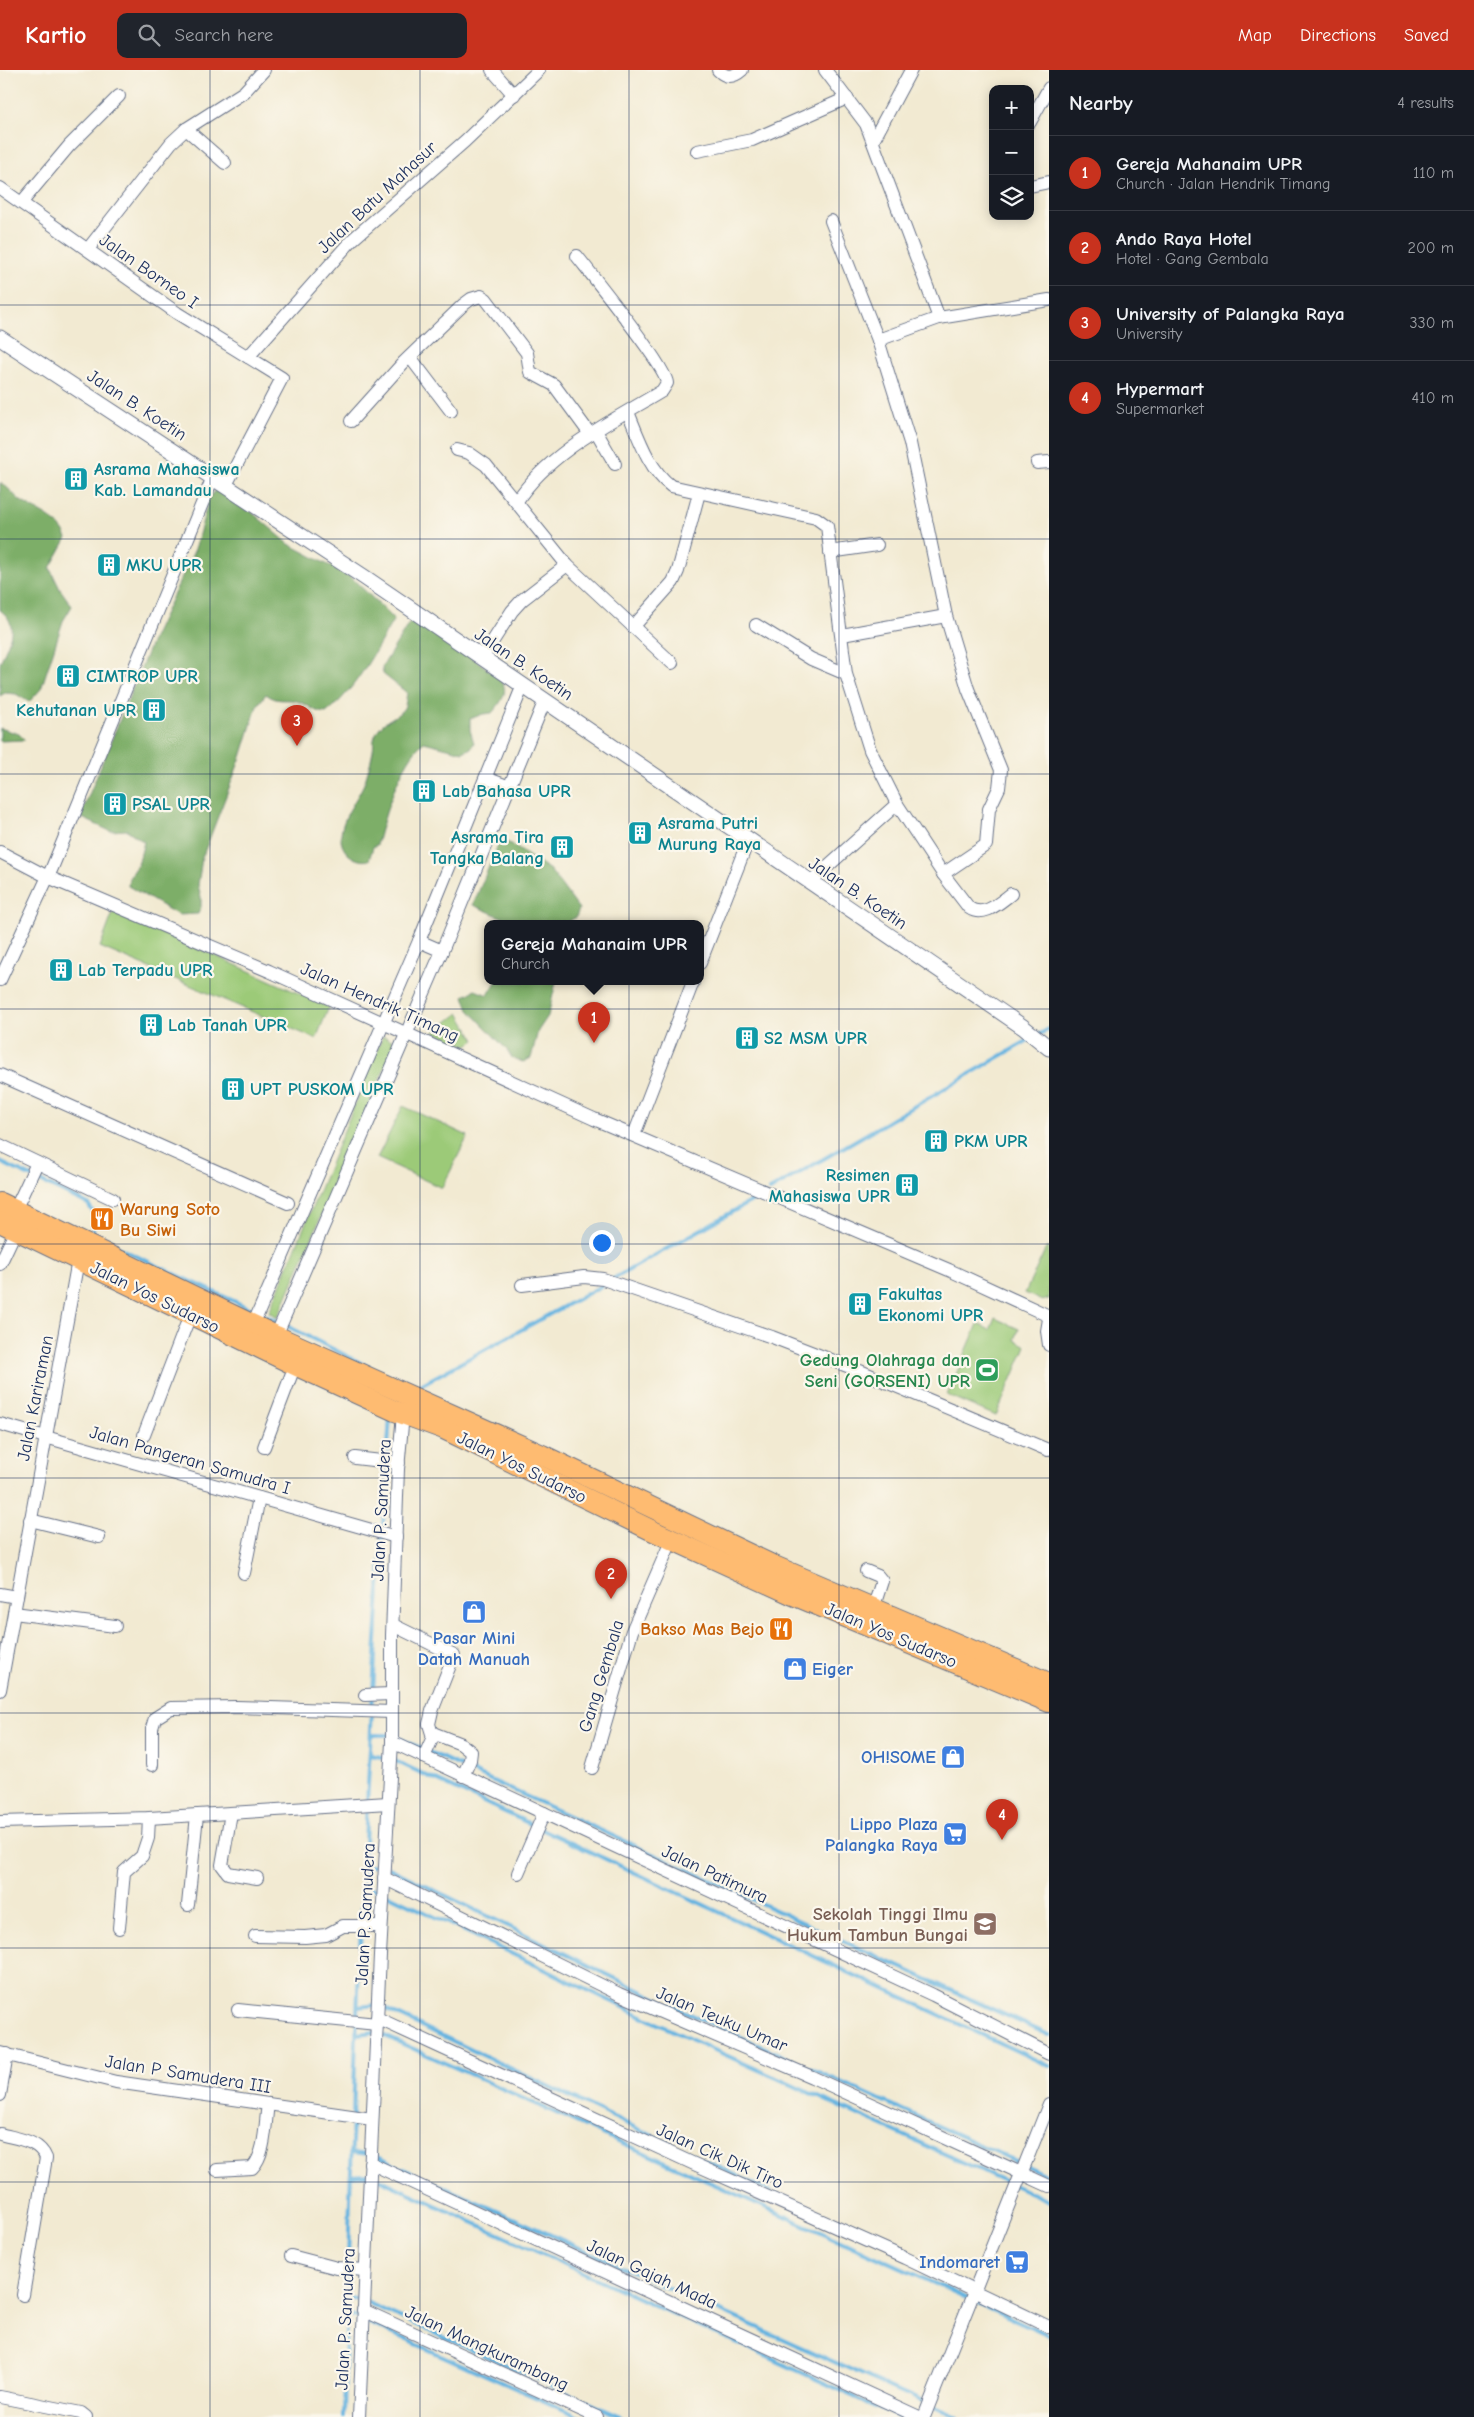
<!DOCTYPE html>
<html lang="en">
<head>
<meta charset="utf-8">
<style>
	:root { --surface:#171b24; --page:#20242c; --text:#f1f3f6; --muted:#9ea1a6; --line:#363941; --accent:#c8321e }
	body { margin:0; font-family:"Comic Neue",sans-serif; background:var(--page); color:var(--text) }
	.controls { position:absolute; right:15px; top:15px; display:grid; overflow:hidden; border-radius:10px; box-shadow:0 2px 12px #0003 }
	.controls button { width:45px; height:45px; display:grid; place-items:center; padding:0; border:0; border-bottom:1px solid var(--line); background:var(--surface); color:var(--text); font:25px sans-serif }
	.you { position:absolute; left:601px; top:1172px; width:18px; height:18px; margin:-12px; border:4px solid #fff; border-radius:50%; background:#1a73e8; box-shadow:0 0 0 8px #1a73e833 }
	.badge { display:grid; place-items:center; width:32px; height:32px; border-radius:50%; background:var(--accent); color:#fff; font-size:16px; font-weight:700 }
	.pin { position:absolute; translate:-50% -41px; filter:drop-shadow(0 1px 2px #0008) }
	.pin::after { content:''; position:absolute; top:26px; width:18px; height:15px; background:inherit; clip-path:polygon(0 0,100% 0,50% 100%) }
	.popup { position:absolute; left:484px; top:850px; width:220px; height:65px; box-sizing:border-box; display:grid; place-content:center; border-radius:10px; background:var(--surface); filter:drop-shadow(0 1px 4px #0005); font-size:16px; white-space:nowrap; color:var(--muted) }
	.popup b { font-size:19px; color:var(--text) }
	.popup::after { content:''; position:absolute; left:50%; top:100%; margin-left:-10px; border:10px solid transparent; border-top-color:var(--surface) }
	.list { margin:0; padding:0; list-style:none }
	h2 { display:flex; justify-content:space-between; align-items:center; height:65px; margin:0; padding:0 20px; font-size:21px }
	h2 small { font-size:16px; font-weight:400; color:var(--muted) }
	.list li { display:grid; grid-template-columns:32px 1fr auto; gap:15px; align-items:center; box-sizing:border-box; height:75px; padding:0 20px; border-top:1px solid var(--line) }
	.list b { display:block; font-size:19px; white-space:nowrap }
	.list p { margin:0; font-size:16px; white-space:nowrap; color:var(--muted) }
	.list em { font-size:16px; font-style:normal; color:var(--muted) }
	.icon { flex:none; width:28px; height:28px; fill:none; stroke:currentColor; stroke-width:2; stroke-linecap:round; stroke-linejoin:round }
	.map { position:relative; flex:none; width:1049px; height:2347px; overflow:hidden }
	header { display:flex; align-items:center; gap:30px; box-sizing:border-box; height:70px; padding:0 25px; background:var(--accent); color:#fff }
	header strong { font-size:24px }
	nav { display:flex; gap:28px; margin-inline-start:auto; font-size:18px }
	.search { width:350px; height:45px; background:var(--page); display:flex; align-items:center; gap:12px; box-sizing:border-box; padding:0 18px; border-radius:10px; color:var(--muted); font-size:19px }
	main { display:flex }
	aside { flex:1; background:var(--surface) }
	.map>svg:first-child { display:block }
	.green { fill:#9cca78; stroke:#5c7c6b }
	.forest { fill:#7dae68; stroke:#4c6e63 }
	.lines { fill:none; stroke-linecap:round; stroke-linejoin:round }
	.stream { stroke:#66b4e0; stroke-width:4 }
	.minor-casing { stroke:#667087; stroke-width:14 }
	.tertiary-casing { stroke:#667087; stroke-width:17 }
	.primary-casing { stroke:#667087; stroke-width:22 }
	.minor { stroke:#fff; stroke-width:12 }
	.tertiary { stroke:#fff; stroke-width:15 }
	.primary { stroke:#febb71; stroke-width:20 }
	.grid { fill:none; stroke:#1b2f5e; stroke-width:1; stroke-opacity:0.55 }
	.labels { text-anchor:middle; stroke-width:4.5; stroke-linejoin:round; paint-order:stroke }
	.street-label { font-size:18px; fill:#1b2f5e; stroke:#fbf7ec }
	.culture-label { font-size:18px; font-weight:bold; fill:#0d838f; stroke:#fbf7ec; text-anchor:start }
	.food-label { font-size:18px; font-weight:bold; fill:#c56008; stroke:#fbf7ec; text-anchor:start }
	.leisure-label { font-size:18px; font-weight:bold; fill:#27864d; stroke:#fbf7ec; text-anchor:end }
	.shop-label { font-size:18px; font-weight:bold; fill:#366cbe; stroke:#fbf7ec; text-anchor:end }
	.education-label { font-size:18px; font-weight:bold; fill:#785e54; stroke:#fbf7ec; text-anchor:end }
</style>
</head>
<body>
<header>
<strong>Kartio</strong>
<div class="search"><svg class="icon" aria-label="search" viewBox="0 0 24 24"><circle cx="10" cy="10" r="6"/><path d="M15 15l6 6"/></svg>Search here</div>
<nav><a>Map</a><a>Directions</a><a>Saved</a></nav>
</header>
<main>
<div class="map">
<svg width="1049" height="2347" viewBox="0 0 1049 2347">
	<rect width="100%" height="100%" fill="#fbf7ec"/>
	<filter id="ink" filterUnits="userSpaceOnUse"><feTurbulence type="fractalNoise" baseFrequency=".02" numOctaves="2"/><feDisplacementMap in="SourceGraphic" scale="10" xChannelSelector="R" yChannelSelector="G"/><feConvolveMatrix kernelMatrix="1 2 1 2 8 2 1 2 1" color-interpolation-filters="sRGB"/></filter>
	<filter id="wash" filterUnits="userSpaceOnUse"><feTurbulence type="fractalNoise" baseFrequency=".0096" numOctaves="4" result="noise"/><feDisplacementMap in="SourceGraphic" scale="20" xChannelSelector="R" yChannelSelector="G"/><feGaussianBlur stdDeviation="1.12" result="paint"/><feColorMatrix in="noise" values="0 0 0 0 0 0 0 0 0 0 0 0 0 0 0 0 0 1.4 0 .05"/><feComposite in="paint" operator="in"/></filter>
	<g filter="url(#wash)">
		<rect width="100%" height="100%" fill="#f2ead2"/>
		<g class="green">
			<polygon points="114,840 329,937 316,969 100,877"/>
			<polygon points="459,943 475,970 466,976 434,962"/>
			<polygon points="383,966 396,972 278,1247 269,1242"/>
			<polygon points="403,1036 468,1066 442,1118 377,1088"/>
			<polygon points="1049,1177 1049,1229 1042,1231 1025,1223 1045,1180"/>
			<polygon points="995,1248 1019,1259 1015,1270 1026,1276 996,1346 947,1325 978,1254 990,1260"/>
		</g>
		<g class="forest">
			<path d="M0,413C9,417 13,425 21,431C37,442 59,448 67,468L50,498L60,519L72,536L63,551L41,619L29,632L16,624L5,623L0,626C0,616 0,604 0,594C6,574 22,556 0,540Z"/>
			<path d="M216,420L240,432L289,474L351,507L394,549C374,582 357,619 326,643C313,642 311,636 300,632C287,627 279,634 266,624L257,636L241,687L202,788L198,815L201,827V837L198,844L178,845L128,816L129,808L138,795L144,772L127,760L110,761L80,747L154,566L195,479L209,428Z"/>
			<path d="M417,550C433,562 498,601 504,616C507,626 498,636 492,643L483,644L470,649V660L474,673L471,678L463,682L424,672C401,690 384,746 377,775L373,777L369,790C361,792 354,789 348,784C327,763 358,731 365,711C368,701 371,692 373,681C374,677 373,671 375,666C381,649 397,649 404,638C406,634 406,627 407,623L383,604L382,597L409,553Z"/>
			<polygon points="0,658 19,664 25,670 0,671"/>
			<polygon points="500,770 509,773 550,800 579,839 576,847 565,854 517,854 473,835"/>
			<polygon points="496,912 556,912 548,946 538,961 531,988 523,992 512,988 507,980 469,940 464,926 475,920 488,925"/>
		</g>
		<g class="lines">
			<g class="stream">
				<polyline points="1038,965 1049,959"/>
				<polyline points="0,1092 88,1134 93,1142 93,1164 108,1173 275,1250 371,1298"/>
				<polyline points="770,1120 1032,968"/>
				<polyline points="613,1209 764,1124"/>
				<polyline points="415,1318 605,1214"/>
				<polyline points="372,1665 392,1665 1049,1965"/>
				<polyline points="371,1685 391,1689 1049,1996"/>
				<polyline points="364,1796 382,1796"/>
				<polyline points="389,1798 668,1934 1049,2106"/>
				<polyline points="363,1816 380,1821"/>
				<polyline points="387,1824 690,1969 1049,2131"/>
				<polyline points="358,1937 377,1935 771,2122"/>
				<polyline points="357,1964 376,1962 1049,2265"/>
				<polyline points="351,2082 370,2084 957,2347"/>
				<polyline points="350,2106 367,2105"/>
				<polyline points="374,2107 899,2347"/>
				<polyline points="346,2227 364,2231 621,2347"/>
				<polyline points="346,2243 580,2347"/>
				<path d="M344,2347C351,2013 368,1678 390,1345"/>
			</g>
		</g>
	</g>
	<g filter="url(#ink)">
		<g class="lines">
			<defs>
				<g id="minor">
					<polyline points="492,0 514,25"/>
					<path d="M718,0C726,8 733,8 742,0"/>
					<polyline points="825,0 866,54 939,248"/>
					<polyline points="1030,52 1049,18"/>
					<polyline points="186,59 225,93"/>
					<polyline points="873,71 911,0"/>
					<polyline points="697,81 752,70 847,28"/>
					<polyline points="1030,116 1049,112"/>
					<polyline points="0,118 177,243 282,308 226,415"/>
					<polyline points="22,132 69,76 119,26"/>
					<polyline points="831,151 878,270 939,248 1049,230"/>
					<polyline points="88,179 171,73 186,59 244,22 264,0"/>
					<polyline points="878,270 910,373 946,546 968,619 1001,700 999,718 989,739 986,775 943,804"/>
					<polyline points="248,287 352,170 465,71 539,0"/>
					<polyline points="410,287 451,341"/>
					<path d="M628,342C638,366 649,400 671,416L816,448L827,456L846,604L870,680L897,734"/>
					<polyline points="351,351 404,292 463,235 471,229 481,226 486,229 527,283 530,302 554,315 590,364"/>
					<polyline points="596,361 615,394"/>
					<polyline points="457,380 469,383 486,395 567,495"/>
					<polyline points="1037,393 1049,392"/>
					<path d="M517,431C550,381 611,352 662,321L667,313C667,298 591,204 577,186"/>
					<polyline points="830,482 877,475"/>
					<polyline points="756,555 811,589 846,604"/>
					<polyline points="633,557 673,512 678,501 699,423"/>
					<polyline points="842,565 946,546"/>
					<polyline points="482,588 512,541 522,530 567,495 672,593"/>
					<polyline points="486,708 510,717"/>
					<polyline points="0,782 48,807 269,901 594,1049 949,1200 1049,1246"/>
					<path d="M810,812L897,734L943,804L969,838C984,848 999,833 1011,824"/>
					<polyline points="419,871 442,881"/>
					<polyline points="700,893 748,771"/>
					<polyline points="0,910 52,798 213,407"/>
					<polyline points="0,1005 288,1133"/>
					<polyline points="634,1065 693,912"/>
					<polyline points="0,1075 113,1129"/>
					<polyline points="15,1140 37,1093"/>
					<polyline points="0,1194 16,1160"/>
					<polyline points="522,1215 584,1207 603,1209 772,1267 860,1301 1048,1380"/>
					<polyline points="1049,1249 1047,1261 1049,1275"/>
					<polyline points="253,1255 419,871 523,615"/>
					<polyline points="276,1266 442,881 545,630"/>
					<polyline points="0,1354 396,1467"/>
					<polyline points="144,1365 190,1245"/>
					<polyline points="264,1377 295,1295"/>
					<polyline points="355,1388 399,1393"/>
					<polyline points="30,1450 99,1467"/>
					<polyline points="866,1501 878,1506 882,1511 873,1539"/>
					<polyline points="244,1503 259,1428"/>
					<polyline points="0,1524 17,1527"/>
					<polyline points="14,1543 115,1556"/>
					<polyline points="393,1555 454,1585 432,1641 429,1654 433,1667 424,1687"/>
					<polyline points="0,1620 78,1190"/>
					<polyline points="365,1625 391,1624"/>
					<polyline points="433,1663 461,1674 471,1682 470,1690 463,1706"/>
					<polyline points="392,1672 933,1925 1049,1984"/>
					<polyline points="152,1695 152,1658 155,1648 171,1638 237,1637 392,1642"/>
					<polyline points="592,1698 632,1561 672,1469"/>
					<polyline points="231,1743 222,1795 228,1803 257,1808"/>
					<polyline points="0,1752 149,1748 388,1733"/>
					<polyline points="518,1803 544,1743"/>
					<polyline points="384,1808 619,1924 812,2007 1049,2116"/>
					<polyline points="188,1835 197,1745"/>
					<polyline points="119,1858 124,1802 142,1786 148,1768 149,1748"/>
					<polyline points="255,1866 305,1867 326,1865 343,1856 381,1856"/>
					<polyline points="238,1940 377,1954"/>
					<polyline points="377,1948 692,2093 905,2188 1049,2257"/>
					<polyline points="0,1983 116,2012 372,2049"/>
					<polyline points="0,2025 7,1984"/>
					<path d="M0,2064C17,2069 39,2070 46,2088L23,2225"/>
					<polyline points="370,2093 919,2347"/>
					<path d="M217,2100L252,2098C266,2084 265,2053 268,2034"/>
					<polyline points="291,2186 337,2198 365,2200"/>
					<polyline points="363,2240 597,2347"/>
					<polyline points="0,2327 81,2343 86,2347"/>
					<polyline points="359,2347 380,1885 392,1672 392,1565 398,1399 403,1344"/>
					<polyline points="924,2347 1049,2034"/>
				</g>
				<polyline id="tertiary" points="0,268 364,507 1023,957 1049,978"/>
				<g id="primary">
					<polyline points="0,1133 276,1266 542,1385 772,1495 1049,1613"/>
					<polyline points="0,1152 295,1295 395,1341 444,1359 651,1460 791,1524 1049,1632"/>
				</g>
			</defs>
			<use href="#minor" class="minor-casing"/>
			<use href="#tertiary" class="tertiary-casing"/>
			<use href="#primary" class="primary-casing"/>
			<use href="#minor" class="minor"/>
			<use href="#tertiary" class="tertiary"/>
			<use href="#primary" class="primary"/>
		</g>
	</g>
	<path class="grid" d="M210,0V2347M420,0V2347M629,0V2347M839,0V2347M0,235H1049M0,469H1049M0,704H1049M0,939H1049M0,1174H1049M0,1408H1049M0,1643H1049M0,1878H1049M0,2112H1049"/>
	<defs>
		<symbol id="building-square" viewBox="-11 -11 22 22"><rect x="-9" y="-9" width="18" height="18" rx="4" fill="#0f9aa8" stroke="#fbf7ec"/><path d="M-4-6H4V6H1V3H-1V6H-4ZM-2.5-4.3h1.7v1.8h-1.7ZM.8-4.3h1.7v1.8H.8ZM-2.5-1h1.7V.8h-1.7ZM.8-1h1.7V.8H.8Z" fill="#fff"/></symbol>
		<symbol id="restaurant-square" viewBox="-11 -11 22 22"><rect x="-9" y="-9" width="18" height="18" rx="4" fill="#e8710a" stroke="#fbf7ec"/><path d="M-5-6h1v4h1v-4h1v4h1v-4h1v5L-1.5 .5V6h-2V.5L-5-1ZM5-6V6H3V1.5H1.5Q1.5-4 5-6Z" fill="#fff"/></symbol>
		<symbol id="stadium-square" viewBox="-11 -11 22 22"><rect x="-9" y="-9" width="18" height="18" rx="4" fill="#2e9e5b" stroke="#fbf7ec"/><path d="M0-5a6.5 5 0 1 0 0 10a6.5 5 0 1 0 0-10ZM-3.5-1.8h7v3.6h-7Z" fill="#fff"/></symbol>
		<symbol id="shop-square" viewBox="-11 -11 22 22"><rect x="-9" y="-9" width="18" height="18" rx="4" fill="#3f7fe0" stroke="#fbf7ec"/><path d="M-5-2.5h2.3a2.7 3.5 0 0 1 5.4 0H5L5.5 6h-11ZM-1.5-2.5h3a1.5 2.3 0 0 0-3 0Z" fill="#fff"/></symbol>
		<symbol id="supermarket-square" viewBox="-11 -11 22 22"><rect x="-9" y="-9" width="18" height="18" rx="4" fill="#3f7fe0" stroke="#fbf7ec"/><path d="M-6-5.5h2.5l.6 2H6L4.5 2H-2.5L-4.4-4H-6ZM-1.5 3.2a1.3 1.3 0 1 0 .1 0ZM3 3.2a1.3 1.3 0 1 0 .1 0Z" fill="#fff"/></symbol>
		<symbol id="university-square" viewBox="-11 -11 22 22"><rect x="-9" y="-9" width="18" height="18" rx="4" fill="#8d6e63" stroke="#fbf7ec"/><path d="M0-5L7-2L0 1L-7-2ZM-4 1L0 2.5L4 1V4Q0 6-4 4Z" fill="#fff"/></symbol>
	</defs>
	<g fill-rule="evenodd">
		<use href="#building-square" x="62" y="395" width="28" height="28"/>
		<use href="#building-square" x="95" y="481" width="28" height="28"/>
		<use href="#building-square" x="54" y="592" width="28" height="28"/>
		<use href="#building-square" x="140" y="626" width="28" height="28"/>
		<use href="#building-square" x="410" y="707" width="28" height="28"/>
		<use href="#building-square" x="101" y="720" width="28" height="28"/>
		<use href="#building-square" x="626" y="749" width="28" height="28"/>
		<use href="#building-square" x="548" y="763" width="28" height="28"/>
		<use href="#building-square" x="47" y="886" width="28" height="28"/>
		<use href="#building-square" x="137" y="941" width="28" height="28"/>
		<use href="#building-square" x="733" y="954" width="28" height="28"/>
		<use href="#building-square" x="219" y="1005" width="28" height="28"/>
		<use href="#building-square" x="922" y="1057" width="28" height="28"/>
		<use href="#building-square" x="893" y="1101" width="28" height="28"/>
		<use href="#restaurant-square" x="88" y="1135" width="28" height="28"/>
		<use href="#building-square" x="846" y="1220" width="28" height="28"/>
		<use href="#stadium-square" x="973" y="1286" width="28" height="28"/>
		<use href="#shop-square" x="460" y="1528" width="28" height="28"/>
		<use href="#restaurant-square" x="767" y="1545" width="28" height="28"/>
		<use href="#shop-square" x="781" y="1585" width="28" height="28"/>
		<use href="#shop-square" x="939" y="1673" width="28" height="28"/>
		<use href="#supermarket-square" x="941" y="1750" width="28" height="28"/>
		<use href="#university-square" x="971" y="1840" width="28" height="28"/>
		<use href="#supermarket-square" x="1003" y="2178" width="28" height="28"/>
	</g>
	<g class="labels">
		<g class="street-label">
			<text transform="translate(377 127) rotate(-43)" y="6">Jalan Batu Mahasur</text>
			<text transform="translate(149 201) rotate(35)" y="6">Jalan Borneo I</text>
			<text transform="translate(137 335) rotate(33)" y="6">Jalan B. Koetin</text>
			<text transform="translate(524 594) rotate(34)" y="6">Jalan B. Koetin</text>
			<text transform="translate(858 823) rotate(34)" y="6">Jalan B. Koetin</text>
			<text transform="translate(380 932) rotate(24)" y="6">Jalan Hendrik Timang</text>
			<text transform="translate(155 1227) rotate(26)" y="6">Jalan Yos Sudarso</text>
			<text transform="translate(35 1328) rotate(-79)" y="6">Jalan Kariraman</text>
			<text transform="translate(190 1390) rotate(16)" y="6">Jalan Pangeran Samudra I</text>
			<text transform="translate(522 1397) rotate(26)" y="6">Jalan Yos Sudarso</text>
			<text transform="translate(381 1440) rotate(-87)" y="6">Jalan P. Samudera</text>
			<text transform="translate(891 1565) rotate(23)" y="6">Jalan Yos Sudarso</text>
			<text transform="translate(601 1606) rotate(-73)" y="6">Gang Gembala</text>
			<text transform="translate(715 1804) rotate(25)" y="6">Jalan Patimura</text>
			<text transform="translate(365 1844) rotate(-87)" y="6">Jalan P. Samudera</text>
			<text transform="translate(722 1949) rotate(23)" y="6">Jalan Teuku Umar</text>
			<text transform="translate(188 2004) rotate(9)" y="6">Jalan P Samudera III</text>
			<text transform="translate(720 2086) rotate(24)" y="6">Jalan Cik Dik Tiro</text>
			<text transform="translate(652 2204) rotate(25)" y="6">Jalan Gajah Mada</text>
			<text transform="translate(345 2249) rotate(-87)" y="6">Jalan P. Samudera</text>
			<text transform="translate(487 2278) rotate(25)" y="6">Jalan Mangkurambang</text>
		</g>
		<g class="culture-label">
			<text x="94" y="405">Asrama Mahasiswa<tspan x="94" dy="21">Kab. Lamandau</tspan></text>
			<text x="126" y="501">MKU UPR</text>
			<text x="86" y="612">CIMTROP UPR</text>
			<text x="136" y="646" text-anchor="end">Kehutanan UPR</text>
			<text x="442" y="727">Lab Bahasa UPR</text>
			<text x="132" y="740">PSAL UPR</text>
			<text x="658" y="759">Asrama Putri<tspan x="658" dy="21">Murung Raya</tspan></text>
			<text x="544" y="773" text-anchor="end">Asrama Tira<tspan x="544" dy="21">Tangka Balang</tspan></text>
			<text x="78" y="906">Lab Terpadu UPR</text>
			<text x="168" y="961">Lab Tanah UPR</text>
			<text x="764" y="974">S2 MSM UPR</text>
			<text x="250" y="1025">UPT PUSKOM UPR</text>
			<text x="954" y="1077">PKM UPR</text>
			<text x="890" y="1111" text-anchor="end">Resimen<tspan x="890" dy="21">Mahasiswa UPR</tspan></text>
			<text x="878" y="1230">Fakultas<tspan x="878" dy="21">Ekonomi UPR</tspan></text>
		</g>
		<g class="food-label">
			<text x="120" y="1145">Warung Soto<tspan x="120" dy="21">Bu Siwi</tspan></text>
			<text x="764" y="1565" text-anchor="end">Bakso Mas Bejo</text>
		</g>
		<g class="leisure-label">
			<text x="970" y="1296">Gedung Olahraga dan<tspan x="970" dy="21">Seni (GORSENI) UPR</tspan></text>
		</g>
		<g class="shop-label">
			<text x="474" y="1574" text-anchor="middle">Pasar Mini<tspan x="474" dy="21">Datah Manuah</tspan></text>
			<text x="812" y="1605" text-anchor="start">Eiger</text>
			<text x="936" y="1693">OH!SOME</text>
			<text x="938" y="1760">Lippo Plaza<tspan x="938" dy="21">Palangka Raya</tspan></text>
			<text x="1000" y="2198">Indomaret</text>
		</g>
		<g class="education-label">
			<text x="968" y="1850">Sekolah Tinggi Ilmu<tspan x="968" dy="21">Hukum Tambun Bungai</tspan></text>
		</g>
	</g>
</svg>
<div class="controls">
<button>+</button>
<button>−</button>
<button><svg class="icon" aria-label="layers" viewBox="0 0 24 24"><path d="M12 4l9 5-9 5-9-5zM3 14l9 5 9-5"/></svg></button>
</div>
<div class="you"></div>
<div class="pin badge" style="left:594px;top:973px">1</div>
<div class="popup"><b>Gereja Mahanaim UPR</b>Church</div>
<div class="pin badge" style="left:611px;top:1529px">2</div>
<div class="pin badge" style="left:297px;top:676px">3</div>
<div class="pin badge" style="left:1002px;top:1770px">4</div>
</div>
<aside>
<h2>Nearby<small>4 results</small></h2>
<ul class="list">
<li><span class="badge">1</span><div><b>Gereja Mahanaim UPR</b><p>Church · Jalan Hendrik Timang</p></div><em>110 m</em></li>
<li><span class="badge">2</span><div><b>Ando Raya Hotel</b><p>Hotel · Gang Gembala</p></div><em>200 m</em></li>
<li><span class="badge">3</span><div><b>University of Palangka Raya</b><p>University</p></div><em>330 m</em></li>
<li><span class="badge">4</span><div><b>Hypermart</b><p>Supermarket</p></div><em>410 m</em></li>
</ul>
</aside>
</main>
</body>
</html>
